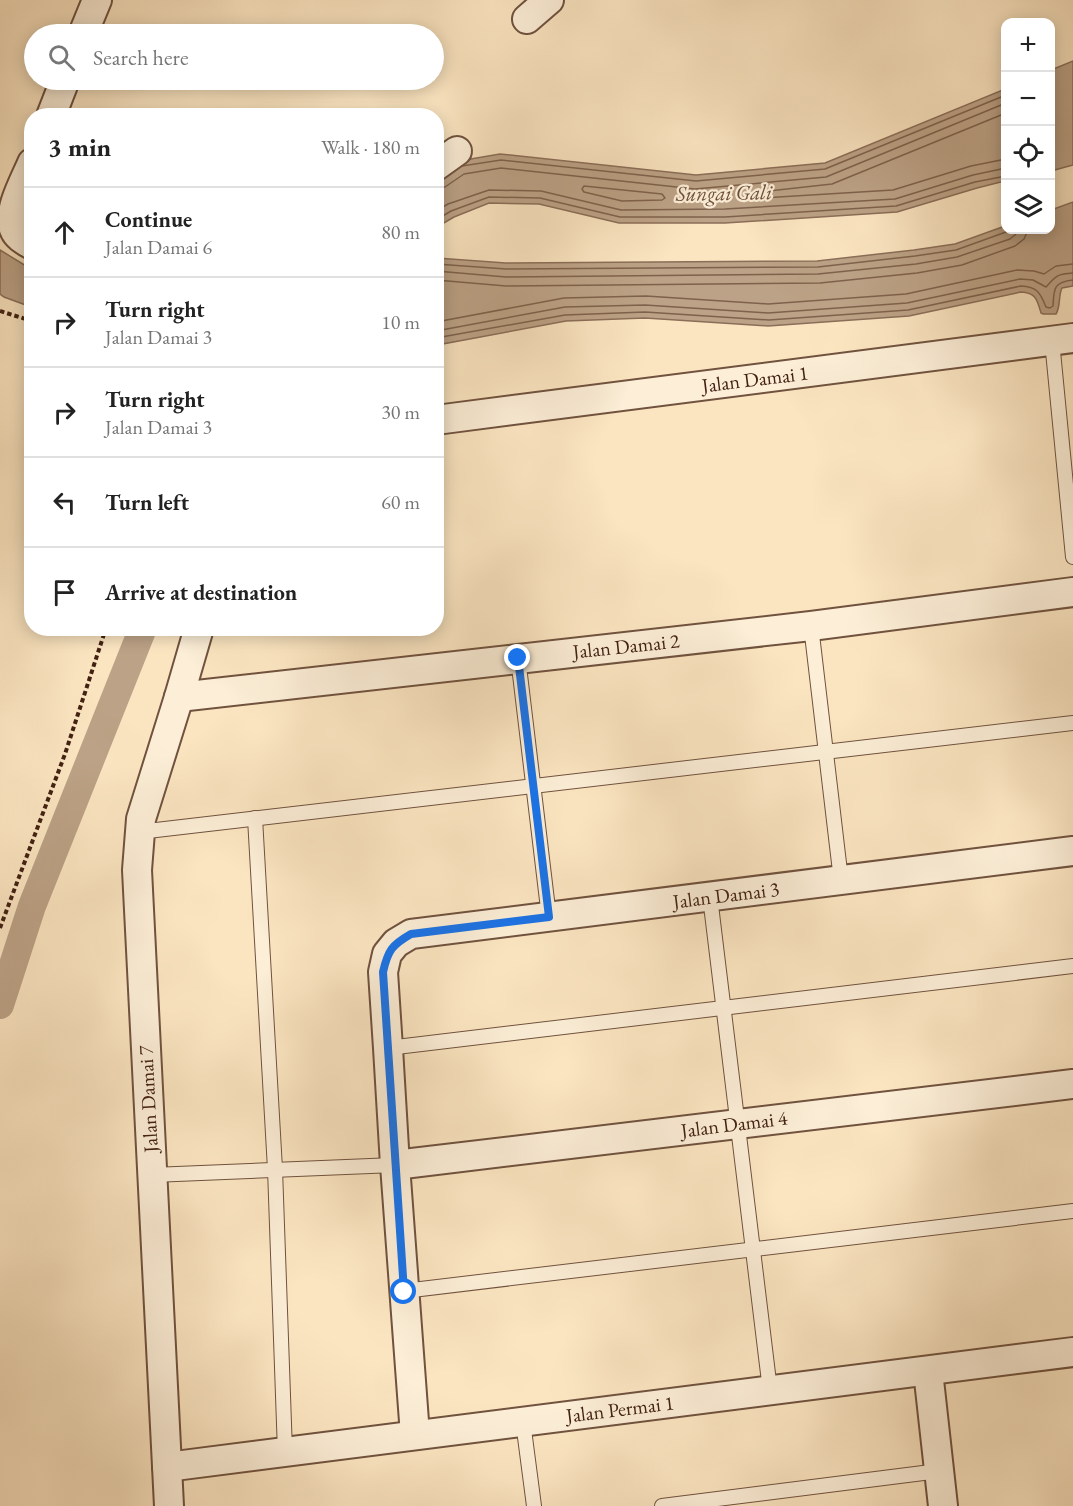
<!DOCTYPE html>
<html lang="en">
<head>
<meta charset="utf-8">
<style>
	:root { --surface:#fff; --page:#f2f2f2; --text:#222; --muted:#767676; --line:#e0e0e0 }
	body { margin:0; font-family:"EB Garamond",serif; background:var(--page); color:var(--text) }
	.controls { position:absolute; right:18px; top:18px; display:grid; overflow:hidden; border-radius:12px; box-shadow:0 3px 15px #0003 }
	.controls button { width:54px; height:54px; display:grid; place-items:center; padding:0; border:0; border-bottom:2px solid var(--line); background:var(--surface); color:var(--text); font:30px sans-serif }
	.stop { position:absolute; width:18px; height:18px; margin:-14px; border:4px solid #1a73e8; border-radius:50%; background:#fff }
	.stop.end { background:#1a73e8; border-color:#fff; box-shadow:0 2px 6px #0008 }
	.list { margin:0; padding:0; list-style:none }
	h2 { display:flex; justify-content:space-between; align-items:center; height:78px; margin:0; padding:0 24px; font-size:26px }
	h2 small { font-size:20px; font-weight:400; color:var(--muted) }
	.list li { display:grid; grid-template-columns:39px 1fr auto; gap:18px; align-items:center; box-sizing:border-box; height:90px; padding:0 24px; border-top:2px solid var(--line) }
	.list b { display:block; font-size:22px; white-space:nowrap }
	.list p { margin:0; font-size:20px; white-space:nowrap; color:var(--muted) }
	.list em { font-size:20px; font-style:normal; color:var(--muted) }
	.icon { flex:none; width:33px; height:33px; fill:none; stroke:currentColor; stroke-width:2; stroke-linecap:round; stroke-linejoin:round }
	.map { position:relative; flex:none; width:1073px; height:1506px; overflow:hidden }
	.search { position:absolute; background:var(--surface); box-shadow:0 3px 15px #0003; left:24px; top:24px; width:420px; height:66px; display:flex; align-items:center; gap:15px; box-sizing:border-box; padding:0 21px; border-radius:33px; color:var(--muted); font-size:22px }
	.panel { position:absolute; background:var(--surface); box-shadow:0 3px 15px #0003; left:24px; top:108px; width:420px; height:528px; border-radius:24px }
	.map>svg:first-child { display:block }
	.water { fill:#bca286; stroke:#8b6e58; stroke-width:1.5 }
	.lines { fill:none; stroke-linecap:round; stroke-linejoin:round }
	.shore { stroke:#7f624c; stroke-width:1.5 }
	.canal { stroke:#bca286; stroke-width:28 }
	.lane-casing { stroke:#70523e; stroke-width:16 }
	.street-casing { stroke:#70523e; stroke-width:32 }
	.path { stroke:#422112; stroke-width:4; stroke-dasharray:4.5 3; stroke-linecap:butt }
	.lane { stroke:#fceed7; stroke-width:14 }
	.street { stroke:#fceed7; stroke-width:28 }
	.route { stroke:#1a73e8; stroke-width:8 }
	.labels { text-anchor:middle; stroke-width:4.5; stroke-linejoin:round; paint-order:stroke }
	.street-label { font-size:20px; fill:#422112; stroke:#fceed7 }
	.water-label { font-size:21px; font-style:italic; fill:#6d4e3b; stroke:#fceed7 }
</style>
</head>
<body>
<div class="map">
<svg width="1073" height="1506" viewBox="0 0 1073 1506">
	<rect width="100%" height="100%" fill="#fbe5c1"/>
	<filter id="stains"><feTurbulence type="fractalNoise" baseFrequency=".00333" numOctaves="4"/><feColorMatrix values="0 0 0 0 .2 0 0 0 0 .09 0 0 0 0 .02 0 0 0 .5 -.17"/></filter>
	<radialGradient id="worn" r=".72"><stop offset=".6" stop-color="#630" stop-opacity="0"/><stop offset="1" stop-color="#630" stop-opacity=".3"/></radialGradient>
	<g class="water">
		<polygon points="1073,61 1073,165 1051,171 1051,70"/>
		<polygon points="1005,89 1005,181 977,188 897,212 725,223 619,223 539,204 489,203 454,217 437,227 437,176 459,161 500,154 696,175 825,163"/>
		<path d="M1073,202V286L1062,288C1058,296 1061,306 1056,314H1043L1041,313C1037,299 1036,293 1021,292L909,316L768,326L645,318L566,321L437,345V258L506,263L817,261L914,250L955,244L1005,226L1006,230H1050L1051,210Z"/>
		<polygon points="0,250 31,269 31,307 4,297 0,294"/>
	</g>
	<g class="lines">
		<g class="shore">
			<polyline points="1006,113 832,184 760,192 757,195 761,198 893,190 971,166 1006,159"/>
			<polyline points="462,166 501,160 696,181 825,169 1006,95"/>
			<polygon points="584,186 662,194 665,198 662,200 622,201 584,192 582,189"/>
			<polyline points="436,188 445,187 464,174 501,168 695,189 826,177 1006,103"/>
			<polyline points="436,211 448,204 489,190 541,191 621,210 725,209 895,199 973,175 1006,168"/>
			<polyline points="436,220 451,211 489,197 540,198 620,217 725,217 896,206 975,182 1006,176"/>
			<polyline points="436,264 506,269 818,267 915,256 956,250 1006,232 1010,230"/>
			<polyline points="436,271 506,277 818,274 916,264 957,257 1010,239 1015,235 1018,230"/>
			<polyline points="436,280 506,286 820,283 917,273 962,265 1015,246 1024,239 1028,230"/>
			<polyline points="436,322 564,298 646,296 768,304 906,294 1017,270 1034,271 1044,274 1056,266 1073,264"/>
			<path d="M436,331L565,307L645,305L768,313L907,303L1020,279L1033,280L1046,287C1056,276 1057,274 1073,273"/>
			<path d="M436,338L565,315L645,312L769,320L908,310L1021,286C1037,287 1040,292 1046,307L1050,308L1053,306C1054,289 1053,282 1073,280"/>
		</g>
		<polyline class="canal" points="0,1005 32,906 143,628"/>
		<defs>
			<g id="lane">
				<polyline points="1052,341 1073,557"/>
				<polyline points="811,626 841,880"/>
				<polyline points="518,658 549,917"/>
				<polyline points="255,818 275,1169 285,1452"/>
				<polyline points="139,832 1073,723"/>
				<polyline points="710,897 770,1390"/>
				<polyline points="388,1048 1073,966"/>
				<polyline points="152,1175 395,1165"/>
				<polyline points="404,1291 1073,1211"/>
				<polyline points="523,1422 534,1506"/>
				<polyline points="662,1506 939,1471"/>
			</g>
			<g id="street">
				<polyline points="527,19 549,0"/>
				<polyline points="83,34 97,0"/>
				<polyline points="51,116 65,80"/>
				<path d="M32,163C25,180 7,211 14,229C17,237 25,241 32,245"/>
				<polyline points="436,166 457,151"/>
				<polyline points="436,420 1073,338"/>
				<polyline points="179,697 811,626 1073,592"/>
				<polyline points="395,1165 1073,1084"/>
				<polyline points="928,1371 943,1506"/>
				<polyline points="415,1435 395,1165 388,1048 383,972 387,954 396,943 411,934 1073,851"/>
				<polyline points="167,1467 1073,1352"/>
				<polyline points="169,1506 137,870 141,819 179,697 199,628"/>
			</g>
		</defs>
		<use href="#lane" class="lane-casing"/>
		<use href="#street" class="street-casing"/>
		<g class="path">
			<polyline points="0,311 32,321"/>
			<polyline points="0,928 65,754 106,628"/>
		</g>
		<use href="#lane" class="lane"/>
		<use href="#street" class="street"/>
	</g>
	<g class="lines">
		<path class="route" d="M404,1292L383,972C388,950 392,945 411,934L549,917L518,658"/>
	</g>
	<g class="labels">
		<g class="street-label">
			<text transform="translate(755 379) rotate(-7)" y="7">Jalan Damai 1</text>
			<text transform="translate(626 646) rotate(-6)" y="7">Jalan Damai 2</text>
			<text transform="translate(726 895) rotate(-7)" y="7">Jalan Damai 3</text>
			<text transform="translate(148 1099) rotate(-93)" y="7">Jalan Damai 7</text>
			<text transform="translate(734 1124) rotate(-7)" y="7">Jalan Damai 4</text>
			<text transform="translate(620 1409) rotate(-7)" y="7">Jalan Permai 1</text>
		</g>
		<g class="water-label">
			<text transform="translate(724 193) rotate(-1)" y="7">Sungai Gali</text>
		</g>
	</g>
	<rect width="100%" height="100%" filter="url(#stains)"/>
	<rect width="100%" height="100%" fill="url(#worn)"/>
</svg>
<div class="controls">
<button>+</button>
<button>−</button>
<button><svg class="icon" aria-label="locate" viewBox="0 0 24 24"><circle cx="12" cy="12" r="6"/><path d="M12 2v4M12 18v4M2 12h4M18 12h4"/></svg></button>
<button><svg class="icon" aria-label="layers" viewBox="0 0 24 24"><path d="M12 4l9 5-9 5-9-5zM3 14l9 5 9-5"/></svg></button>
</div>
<div class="stop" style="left:404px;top:1292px"></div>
<div class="stop end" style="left:518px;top:658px"></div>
<div class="search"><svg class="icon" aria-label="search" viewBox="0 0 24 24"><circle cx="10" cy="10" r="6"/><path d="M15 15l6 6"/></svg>Search here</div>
<section class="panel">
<h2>3 min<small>Walk · 180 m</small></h2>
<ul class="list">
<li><svg class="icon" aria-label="ahead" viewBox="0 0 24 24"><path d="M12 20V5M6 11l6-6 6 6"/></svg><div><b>Continue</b><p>Jalan Damai 6</p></div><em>80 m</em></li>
<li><svg class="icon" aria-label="right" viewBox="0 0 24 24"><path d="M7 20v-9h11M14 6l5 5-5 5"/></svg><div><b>Turn right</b><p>Jalan Damai 3</p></div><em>10 m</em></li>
<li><svg class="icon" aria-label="right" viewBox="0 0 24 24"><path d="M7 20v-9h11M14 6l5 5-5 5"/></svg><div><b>Turn right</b><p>Jalan Damai 3</p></div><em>30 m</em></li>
<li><svg class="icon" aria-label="left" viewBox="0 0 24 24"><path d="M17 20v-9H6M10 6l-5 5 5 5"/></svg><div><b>Turn left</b></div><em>60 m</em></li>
<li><svg class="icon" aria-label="arrive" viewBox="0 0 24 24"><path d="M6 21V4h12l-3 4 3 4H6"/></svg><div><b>Arrive at destination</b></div></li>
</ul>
</section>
</div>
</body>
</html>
